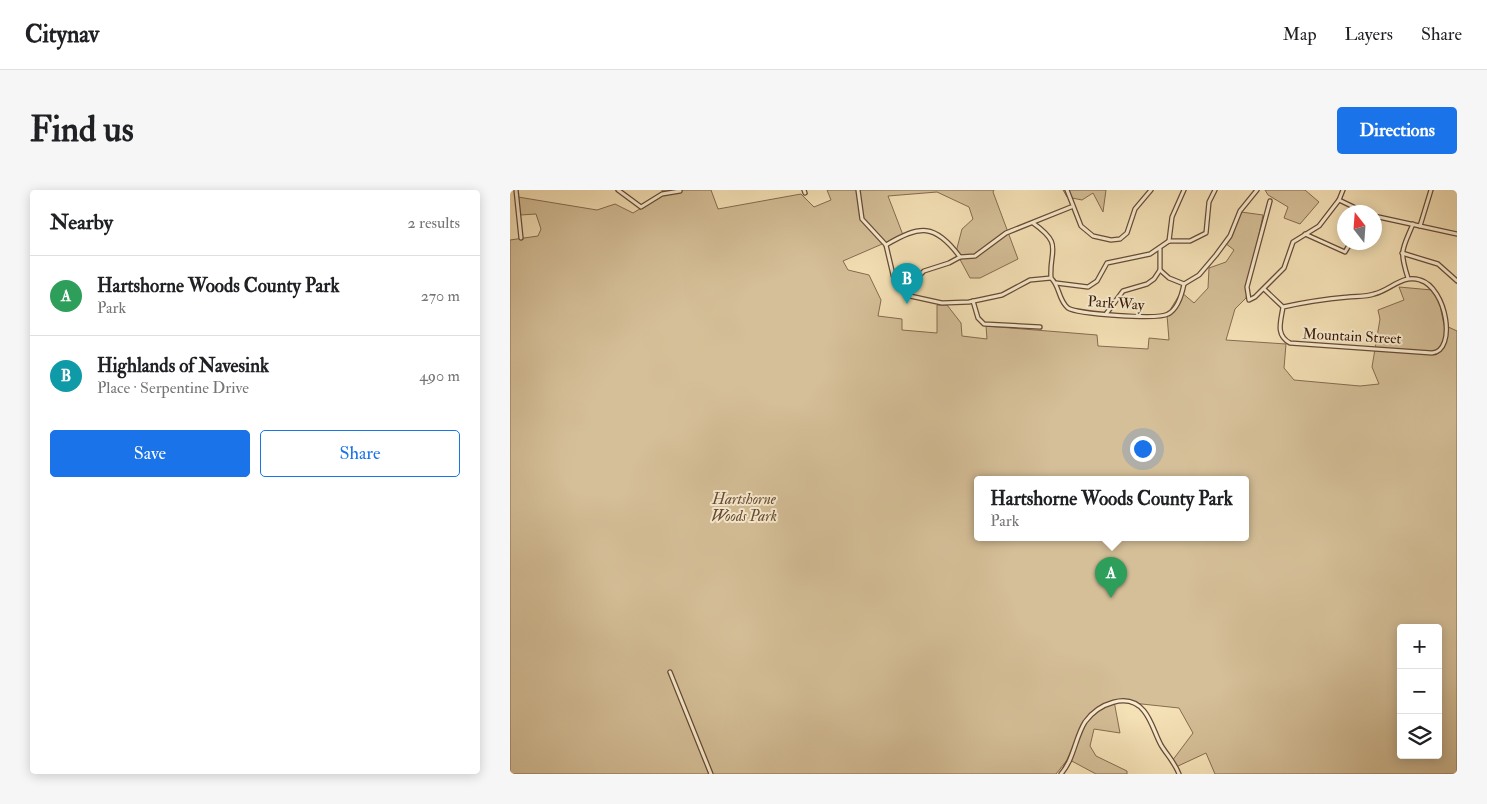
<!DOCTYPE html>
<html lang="en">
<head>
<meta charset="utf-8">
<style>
	:root { --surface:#fff; --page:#f6f6f6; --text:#202124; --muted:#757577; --line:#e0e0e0; --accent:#1a73e8 }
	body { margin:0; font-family:"IM FELL Double Pica",serif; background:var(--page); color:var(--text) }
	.controls { position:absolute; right:15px; bottom:15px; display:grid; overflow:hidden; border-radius:5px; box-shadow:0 2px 12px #0003 }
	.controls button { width:45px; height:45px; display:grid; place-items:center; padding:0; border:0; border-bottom:1px solid var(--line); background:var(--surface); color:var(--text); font:25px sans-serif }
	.compass { position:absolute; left:827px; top:15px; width:45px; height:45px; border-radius:50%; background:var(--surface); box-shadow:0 2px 12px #0003; rotate:343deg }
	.you { position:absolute; left:632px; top:258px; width:18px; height:18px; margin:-12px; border:4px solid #fff; border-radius:50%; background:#1a73e8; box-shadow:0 0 0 8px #1a73e833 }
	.badge { display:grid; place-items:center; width:32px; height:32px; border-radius:50%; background:var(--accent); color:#fff; font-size:16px; font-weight:700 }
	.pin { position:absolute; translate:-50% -41px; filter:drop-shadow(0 1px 2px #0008) }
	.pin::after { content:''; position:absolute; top:26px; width:18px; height:15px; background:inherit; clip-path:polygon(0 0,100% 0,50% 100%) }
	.popup { position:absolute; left:464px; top:286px; width:275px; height:65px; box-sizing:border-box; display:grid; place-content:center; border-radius:5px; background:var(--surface); filter:drop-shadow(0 1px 4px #0005); font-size:16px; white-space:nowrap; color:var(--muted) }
	.popup b { font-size:19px; color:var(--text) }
	.popup::after { content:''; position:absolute; left:50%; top:100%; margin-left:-10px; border:10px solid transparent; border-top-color:var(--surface) }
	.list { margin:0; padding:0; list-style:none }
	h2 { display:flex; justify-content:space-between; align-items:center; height:65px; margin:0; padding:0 20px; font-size:21px }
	h2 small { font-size:16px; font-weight:400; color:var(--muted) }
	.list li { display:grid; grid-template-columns:32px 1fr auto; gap:15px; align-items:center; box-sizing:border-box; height:80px; padding:0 20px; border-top:1px solid var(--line) }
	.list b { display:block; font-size:19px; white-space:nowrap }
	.list p { margin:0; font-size:16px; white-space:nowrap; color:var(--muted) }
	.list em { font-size:16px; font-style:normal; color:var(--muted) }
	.actions { display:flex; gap:10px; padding:15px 20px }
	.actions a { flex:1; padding:11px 0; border:1px solid var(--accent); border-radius:5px; text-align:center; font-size:18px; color:var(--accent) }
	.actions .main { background:var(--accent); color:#fff }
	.icon { flex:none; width:28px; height:28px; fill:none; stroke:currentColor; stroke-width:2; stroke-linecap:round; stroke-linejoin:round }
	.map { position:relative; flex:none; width:947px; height:584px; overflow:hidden; border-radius:5px }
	header { display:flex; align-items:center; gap:30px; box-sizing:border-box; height:70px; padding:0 25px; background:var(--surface); border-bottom:1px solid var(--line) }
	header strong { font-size:24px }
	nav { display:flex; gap:28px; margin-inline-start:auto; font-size:18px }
	.intro { display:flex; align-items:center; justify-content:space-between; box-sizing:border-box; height:120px; padding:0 30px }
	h1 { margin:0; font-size:35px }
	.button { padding:12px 22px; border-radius:5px; background:var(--accent); color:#fff; font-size:18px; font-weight:700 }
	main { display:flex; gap:30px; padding:0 30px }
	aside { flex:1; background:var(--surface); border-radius:5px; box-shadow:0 2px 12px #0003 }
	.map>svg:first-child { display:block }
	.green { fill:#d5bf98; stroke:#866b50; fill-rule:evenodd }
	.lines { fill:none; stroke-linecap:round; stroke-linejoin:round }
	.minor-casing { stroke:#674a34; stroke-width:5.5 }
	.minor { stroke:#f8ecd0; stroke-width:3 }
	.labels { text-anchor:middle; stroke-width:4; stroke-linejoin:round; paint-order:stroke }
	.street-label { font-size:15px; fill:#381708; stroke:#f8ecd0 }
	.park-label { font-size:15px; font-style:italic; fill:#674933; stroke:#f8ecd0 }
</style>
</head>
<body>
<header>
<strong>Citynav</strong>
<nav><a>Map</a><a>Layers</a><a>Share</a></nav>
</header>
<div class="intro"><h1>Find us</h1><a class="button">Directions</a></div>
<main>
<aside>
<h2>Nearby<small>2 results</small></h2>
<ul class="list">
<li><span class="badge" style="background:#2e9e5b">A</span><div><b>Hartshorne Woods County Park</b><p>Park</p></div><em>270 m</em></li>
<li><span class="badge" style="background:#0f9aa8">B</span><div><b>Highlands of Navesink</b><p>Place · Serpentine Drive</p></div><em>490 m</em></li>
</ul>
<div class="actions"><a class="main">Save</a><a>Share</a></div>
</aside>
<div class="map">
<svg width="947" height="584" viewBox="0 0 947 584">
	<rect width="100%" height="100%" fill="#f5e1b6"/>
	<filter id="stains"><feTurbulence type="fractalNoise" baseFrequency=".004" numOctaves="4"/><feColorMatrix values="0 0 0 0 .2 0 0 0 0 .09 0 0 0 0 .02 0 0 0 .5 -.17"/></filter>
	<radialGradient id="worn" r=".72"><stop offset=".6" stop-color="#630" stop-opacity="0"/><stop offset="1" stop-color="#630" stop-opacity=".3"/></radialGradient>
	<g class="green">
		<path d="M152,0H201L208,19L291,4L304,17L321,10L317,0H484L483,2L508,69L470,88H460L446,62L452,39L463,29L459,17L427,2L378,6L393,45L333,71L338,80L359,85L371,110L368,126L392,129V140L427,143V115H437L451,133L452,146L477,149L476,136L587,145L588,156L638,159L639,148L659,150L657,125L671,102L684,113L698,98L699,78L716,72L724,60L715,53L731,22L753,25L736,108L725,119L716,150L776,154L774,178L784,190L850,196L869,194L862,177L870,129L868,120L894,110L889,97L922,100L929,110L934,135L947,141V584H705L696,563L666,577L662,571L683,543L669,518L604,511L610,543L584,539L580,556L586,566L617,581V584H586L558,569L546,584H0V50L28,46L31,39L26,24L10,25L8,7L87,20L105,14L123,23L153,5ZM467,289H735V347H467ZM891,438H928V565H891Z"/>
		<polygon points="553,0 596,0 593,22 583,3 572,10 557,7"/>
		<polygon points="755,0 795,0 809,12 790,34 774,28 778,17 758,5"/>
	</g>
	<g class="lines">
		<defs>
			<g id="minor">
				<polyline points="6,0 11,48"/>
				<polyline points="108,0 131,17 152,4 170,1"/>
				<polyline points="294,0 295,3"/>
				<polyline points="348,0 352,29 376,55 384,89 400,106 432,113 459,112 492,105 520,90 541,88"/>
				<polyline points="557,0 571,36 583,46 601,50 610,49 617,43 625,19 641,0"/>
				<polyline points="829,10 854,22"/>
				<polyline points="760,11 737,97 739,110 745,107 774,78 783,52 809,36 829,10 833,0"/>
				<polyline points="864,26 947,44"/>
				<path d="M523,33C554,55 539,59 541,88C550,96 548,110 558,118C567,124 648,130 658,124C668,119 672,104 674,94"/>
				<polyline points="910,36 921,0"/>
				<polyline points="795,44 835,62 841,52"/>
				<polyline points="659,51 680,51 696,43 699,12 705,0"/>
				<polyline points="659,51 662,27 674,0"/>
				<path d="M376,55C410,35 425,33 450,67L465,66L496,43L561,17"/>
				<polyline points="892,63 928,74 947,91"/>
				<polyline points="650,80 659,88 674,94 689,85 706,65 720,46 730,21 747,0"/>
				<path d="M898,88C889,60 892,60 903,34"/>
				<polyline points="546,93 578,97 587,91 597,73 640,64 659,51"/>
				<path d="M754,99L773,117C771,131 765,145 780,153L922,163C947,161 937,98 910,90C892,84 881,100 864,104C856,107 846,106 838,107C816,109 795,112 773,117"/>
				<polyline points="394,101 414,81 439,73 450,67"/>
				<polyline points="463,111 468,128 474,134 530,137"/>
				<polyline points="596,124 613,101 637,94 644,89 650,80 650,59"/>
				<polyline points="160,482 201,584"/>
				<path d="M551,584C564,569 565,548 575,532C588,514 618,501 634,521C642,531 645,544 651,555C657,565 665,573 669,584"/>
			</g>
		</defs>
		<use href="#minor" class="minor-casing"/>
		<use href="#minor" class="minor"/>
	</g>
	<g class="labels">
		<g class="street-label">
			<text transform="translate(606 113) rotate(4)" y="5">Park Way</text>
			<text transform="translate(842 146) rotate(3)" y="5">Mountain Street</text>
		</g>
		<g class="park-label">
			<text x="234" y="314">Hartshorne<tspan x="234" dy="17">Woods Park</tspan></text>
		</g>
	</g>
	<rect width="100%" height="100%" filter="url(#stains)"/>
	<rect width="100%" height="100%" fill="url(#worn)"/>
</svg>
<div class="controls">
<button>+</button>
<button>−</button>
<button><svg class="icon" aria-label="layers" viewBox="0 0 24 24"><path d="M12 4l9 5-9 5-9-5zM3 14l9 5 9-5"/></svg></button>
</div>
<svg class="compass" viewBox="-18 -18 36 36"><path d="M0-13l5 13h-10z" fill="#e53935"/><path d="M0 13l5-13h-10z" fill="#757577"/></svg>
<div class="you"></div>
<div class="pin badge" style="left:601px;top:408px;background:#2e9e5b">A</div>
<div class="popup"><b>Hartshorne Woods County Park</b>Park</div>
<div class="pin badge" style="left:397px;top:114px;background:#0f9aa8">B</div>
</div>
</main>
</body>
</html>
